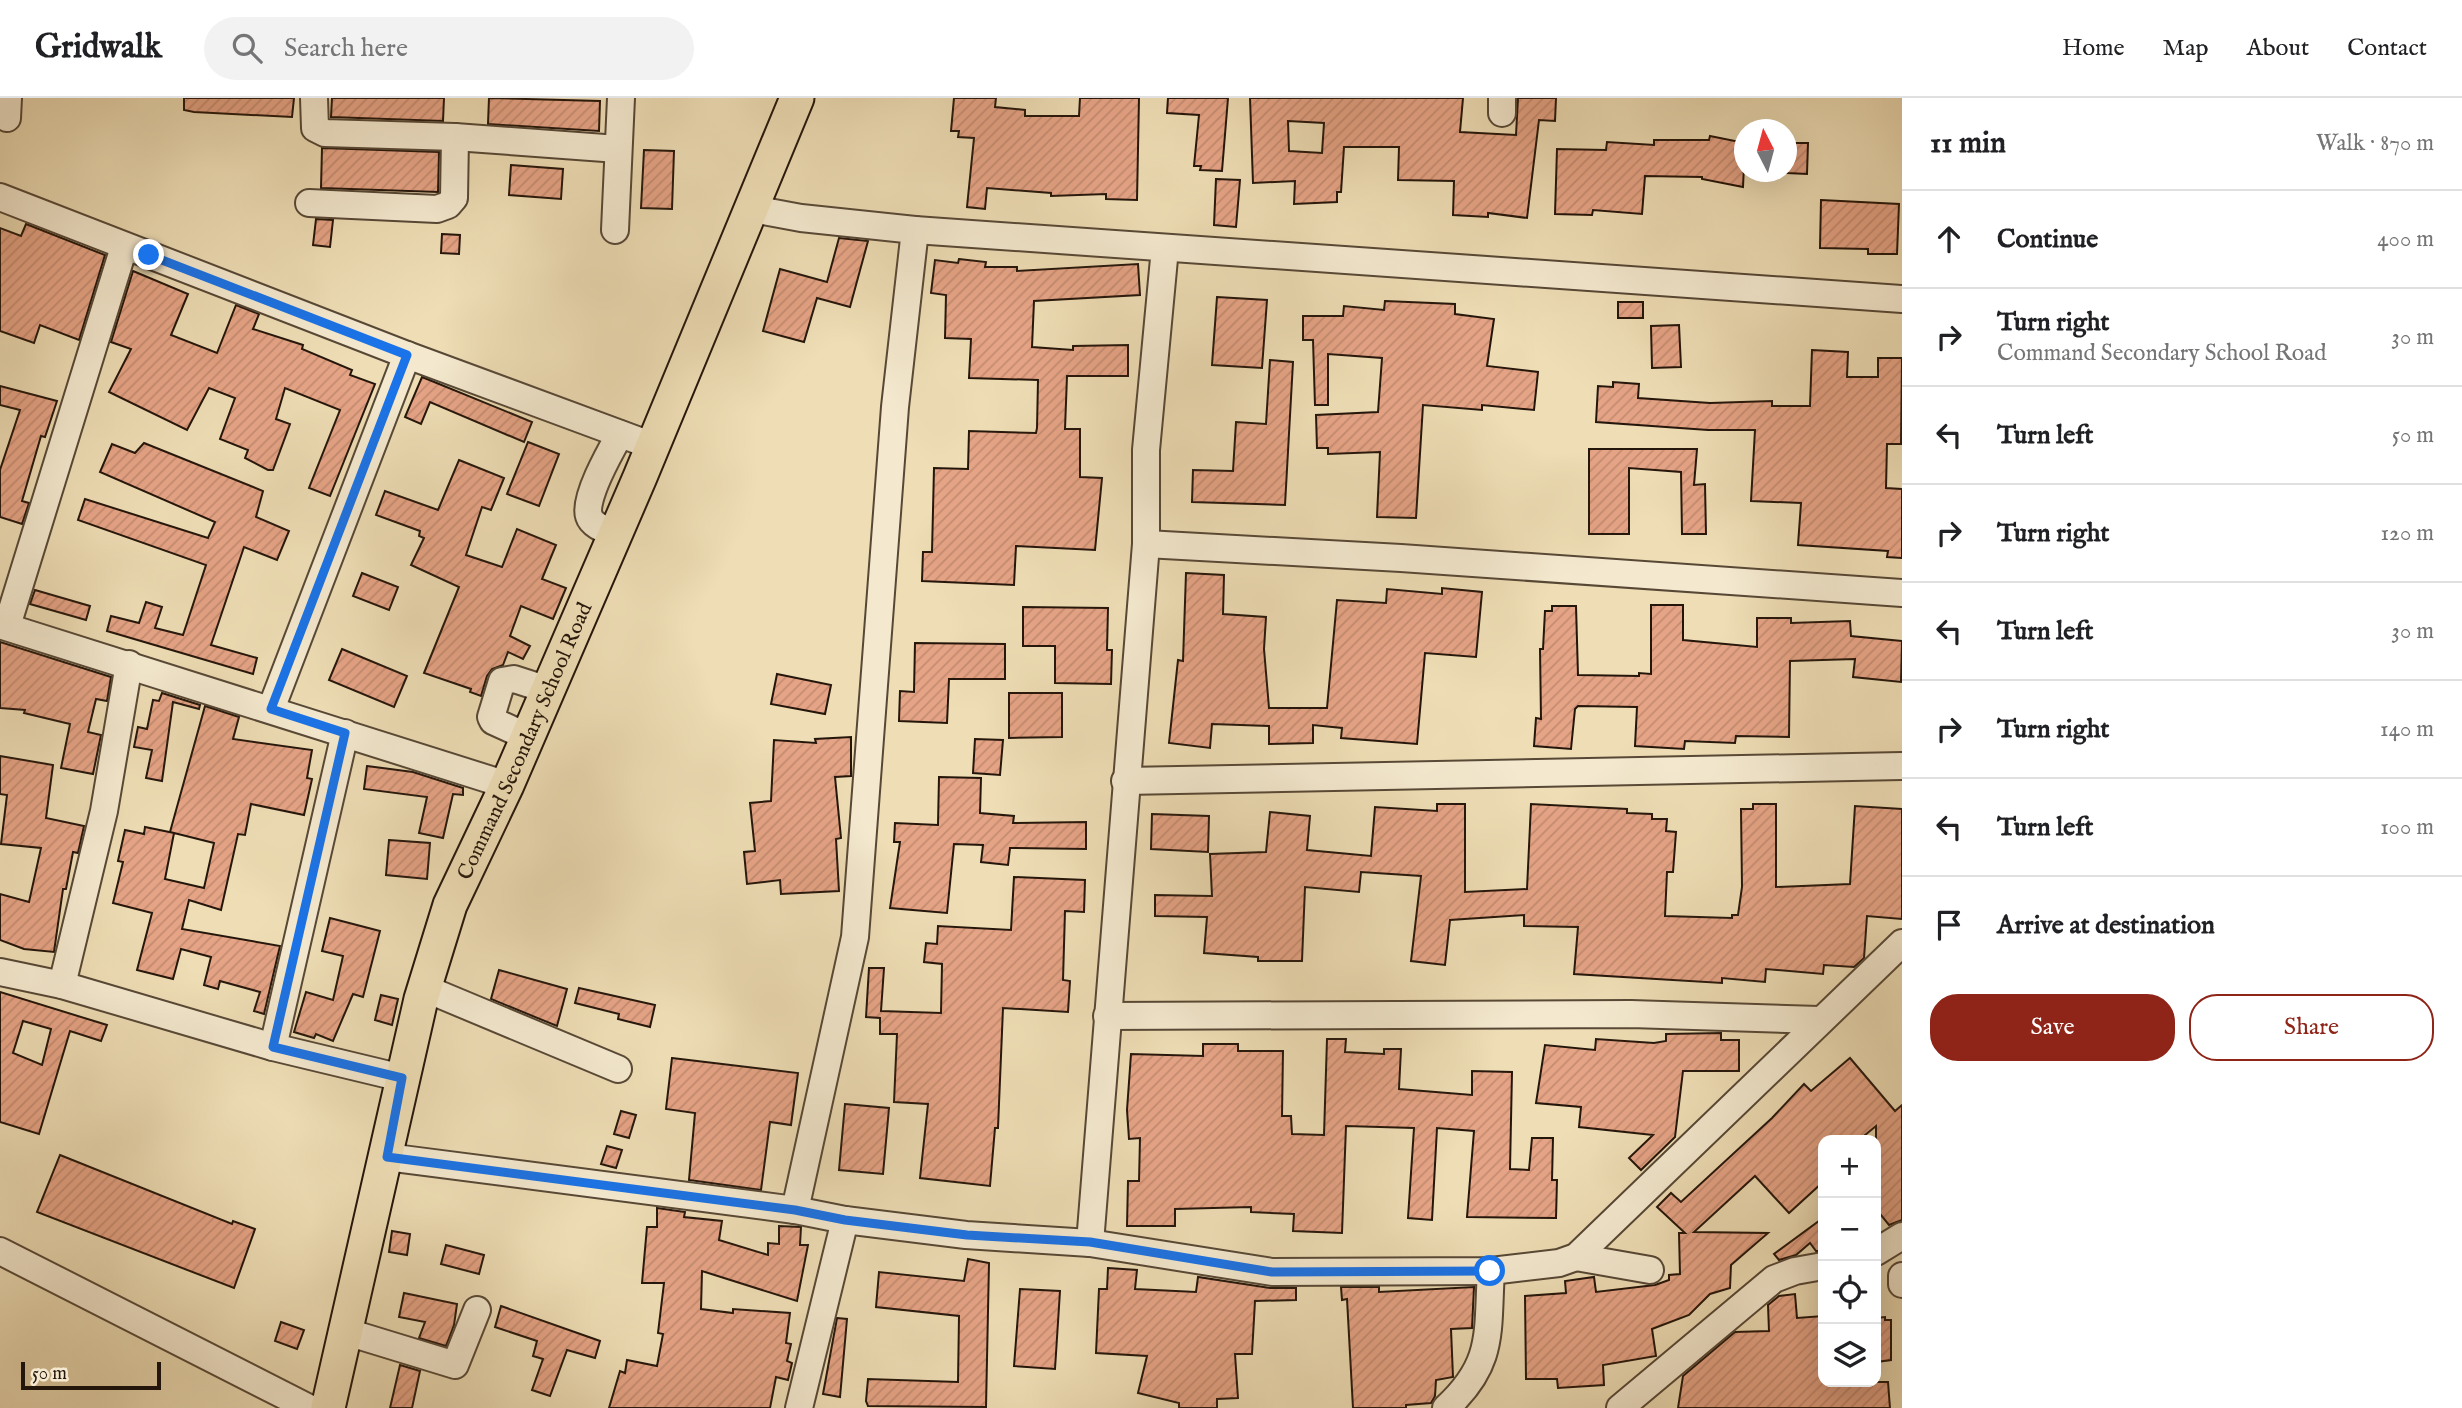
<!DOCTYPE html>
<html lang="en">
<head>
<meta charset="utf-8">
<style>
	:root { --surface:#fff; --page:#f2f2f2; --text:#202124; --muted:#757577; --line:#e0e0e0; --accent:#8f2418 }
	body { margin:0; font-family:"IM FELL English",serif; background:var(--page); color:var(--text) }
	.controls { position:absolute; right:21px; bottom:21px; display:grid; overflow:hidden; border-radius:14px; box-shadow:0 7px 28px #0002 }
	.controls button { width:63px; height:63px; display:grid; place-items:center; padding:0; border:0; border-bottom:2px solid var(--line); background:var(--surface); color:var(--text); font:35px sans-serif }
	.compass { position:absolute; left:1734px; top:21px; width:63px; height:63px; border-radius:50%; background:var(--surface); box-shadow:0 7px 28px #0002; rotate:354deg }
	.scale { position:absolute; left:21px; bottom:18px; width:140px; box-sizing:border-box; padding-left:7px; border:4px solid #25160b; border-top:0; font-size:19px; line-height:24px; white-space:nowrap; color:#25160b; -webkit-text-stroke:5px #f4e9cf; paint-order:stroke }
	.stop { position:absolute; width:21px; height:21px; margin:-16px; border:5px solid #1a73e8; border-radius:50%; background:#fff }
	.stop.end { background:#1a73e8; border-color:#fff; box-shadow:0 2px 7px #0008 }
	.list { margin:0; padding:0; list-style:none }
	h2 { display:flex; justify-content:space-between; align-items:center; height:91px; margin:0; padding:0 28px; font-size:30px }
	h2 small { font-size:23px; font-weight:400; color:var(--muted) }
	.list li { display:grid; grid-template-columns:46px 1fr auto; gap:21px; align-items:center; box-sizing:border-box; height:98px; padding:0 28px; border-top:2px solid var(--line) }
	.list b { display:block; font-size:26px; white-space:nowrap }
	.list p { margin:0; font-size:23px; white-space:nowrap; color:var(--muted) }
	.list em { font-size:23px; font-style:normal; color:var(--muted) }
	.actions { display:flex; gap:14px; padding:21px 28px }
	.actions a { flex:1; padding:16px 0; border:2px solid var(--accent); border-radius:28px; text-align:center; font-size:24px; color:var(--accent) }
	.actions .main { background:var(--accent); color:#fff }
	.icon { flex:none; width:38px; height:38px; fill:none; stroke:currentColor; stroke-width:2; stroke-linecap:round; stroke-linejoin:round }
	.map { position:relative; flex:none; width:1902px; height:1310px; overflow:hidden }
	header { display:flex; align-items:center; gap:42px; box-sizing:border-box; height:98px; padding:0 35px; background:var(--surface); border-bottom:2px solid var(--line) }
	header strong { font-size:33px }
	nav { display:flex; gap:38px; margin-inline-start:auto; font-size:24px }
	.search { width:490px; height:63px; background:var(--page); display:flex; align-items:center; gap:18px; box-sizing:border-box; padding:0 24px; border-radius:38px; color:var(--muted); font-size:26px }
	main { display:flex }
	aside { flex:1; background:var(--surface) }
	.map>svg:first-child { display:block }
	.building { fill:url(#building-hatch); stroke:#25160b; stroke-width:2; fill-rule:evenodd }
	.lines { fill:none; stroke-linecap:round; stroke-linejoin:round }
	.minor-casing { stroke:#574836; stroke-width:30 }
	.major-casing { stroke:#25160b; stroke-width:37 }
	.minor { stroke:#f4e9cf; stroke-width:26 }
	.major { stroke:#eeddb5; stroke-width:33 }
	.route { stroke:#1a73e8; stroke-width:9 }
	.labels { text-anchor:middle; stroke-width:7; stroke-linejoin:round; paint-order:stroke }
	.street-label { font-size:21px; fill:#25160b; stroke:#f4e9cf }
</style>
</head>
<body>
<header>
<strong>Gridwalk</strong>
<div class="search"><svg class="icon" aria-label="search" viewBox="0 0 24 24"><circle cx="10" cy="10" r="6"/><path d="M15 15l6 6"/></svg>Search here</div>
<nav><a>Home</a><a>Map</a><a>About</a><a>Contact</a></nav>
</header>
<main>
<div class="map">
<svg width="1902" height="1310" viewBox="0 0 1902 1310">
	<defs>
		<pattern id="building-hatch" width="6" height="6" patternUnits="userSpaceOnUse" patternTransform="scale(1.75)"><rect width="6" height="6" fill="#e6a486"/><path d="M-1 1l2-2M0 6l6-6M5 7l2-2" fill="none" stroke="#c58c72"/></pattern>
	</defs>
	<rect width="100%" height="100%" fill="#eeddb5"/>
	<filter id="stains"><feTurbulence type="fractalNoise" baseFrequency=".00286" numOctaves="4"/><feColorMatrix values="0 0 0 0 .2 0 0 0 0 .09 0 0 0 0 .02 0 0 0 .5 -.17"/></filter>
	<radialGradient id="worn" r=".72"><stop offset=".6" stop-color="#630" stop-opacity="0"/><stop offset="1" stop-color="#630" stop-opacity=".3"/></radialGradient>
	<g class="building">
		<polygon points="184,0 294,0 292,19 194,14 184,12"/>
		<polygon points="332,0 444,0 443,23 331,19"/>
		<polygon points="489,0 600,3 599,33 488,26"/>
		<polygon points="954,0 996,0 995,9 1025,12 1025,18 1079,18 1080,0 1139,0 1137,102 1106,101 1106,96 1051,98 1051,95 987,90 985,111 967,109 974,40 958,39 959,33 951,33"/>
		<polygon points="1168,0 1228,0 1222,73 1200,72 1201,68 1194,68 1199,17 1167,15"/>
		<path d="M1250,0H1463L1460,34L1516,37L1518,0H1556L1555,23L1539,22L1527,120L1488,115V119L1453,117L1454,83L1398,82L1399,49H1344L1341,94H1337V104L1294,106L1295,83L1253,85ZM1288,23L1324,25L1322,55L1289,53Z"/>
		<polygon points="1710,38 1745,45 1743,89 1702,81 1702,79 1645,78 1642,116 1593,112 1592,117 1555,116 1557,51 1606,52 1607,44 1654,47 1654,42 1709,42"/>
		<polygon points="1787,45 1808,45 1807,76 1787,75"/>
		<polygon points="322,50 439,54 438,94 321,90"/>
		<polygon points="644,52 674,53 672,111 641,110"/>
		<polygon points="511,67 563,71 561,101 509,97"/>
		<polygon points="1216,81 1240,82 1236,129 1214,127"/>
		<polygon points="1821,102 1899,106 1897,156 1868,156 1868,151 1820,150"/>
		<polygon points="316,121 333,122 330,149 313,147"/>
		<polygon points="26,126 105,157 79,242 40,227 34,245 0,233 0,130 21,138"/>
		<polygon points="442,136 460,137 459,156 441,155"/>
		<polygon points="839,140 868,143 850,209 817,200 804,244 763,233 780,171 827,184"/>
		<polygon points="959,161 986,164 985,169 1017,169 1017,173 1138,166 1140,197 1034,203 1032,249 1073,252 1073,248 1128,247 1128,278 1067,278 1065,331 1080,331 1080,379 1102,380 1095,452 1016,448 1014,487 922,483 923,454 932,454 934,370 968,371 969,333 1036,335 1037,330 1038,282 969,280 971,241 945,240 946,197 931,195 935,162 958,165"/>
		<polygon points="133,173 188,196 171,237 217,255 236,207 259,216 253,231 303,247 302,251 352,272 350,277 375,286 330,398 309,390 340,312 285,290 276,321 290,326 273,372 268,372 245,360 248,352 220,341 235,300 209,290 187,332 109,294 131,251 111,244"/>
		<polygon points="1217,199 1267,202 1262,270 1212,267"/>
		<polygon points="1385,203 1455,206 1455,216 1494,221 1487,268 1538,274 1534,312 1482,307 1482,312 1423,307 1416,420 1377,419 1380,354 1328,356 1328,350 1317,350 1316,317 1378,314 1382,260 1328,256 1328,307 1315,307 1313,242 1303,242 1303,218 1343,218 1344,208 1384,212"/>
		<rect x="1618" y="204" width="25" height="16"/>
		<polygon points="1679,227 1681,269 1652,270 1651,228"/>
		<polygon points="1812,252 1848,254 1847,279 1878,279 1878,260 1902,260 1901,346 1887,346 1886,390 1902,391 1902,460 1887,459 1888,453 1798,447 1801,405 1751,403 1755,332 1708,332 1596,324 1598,288 1613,289 1613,284 1639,286 1638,300 1710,305 1772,303 1772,308 1810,308"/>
		<polygon points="1270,262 1293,264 1285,407 1192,404 1193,372 1233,373 1236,324 1266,326"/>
		<polygon points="422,279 532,324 524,344 430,304 421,326 405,319"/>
		<polygon points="0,288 57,303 45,339 41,338 22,403 29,405 22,426 0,419 0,372 20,312 0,307"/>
		<polygon points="528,344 559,356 539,408 507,396"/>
		<polygon points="144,345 263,393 256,419 289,433 277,462 244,449 211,547 257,560 253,576 107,533 111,518 139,525 146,504 162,509 155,530 183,537 206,467 78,422 85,401 208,440 215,424 100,374 112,346 135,355"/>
		<polygon points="1589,351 1697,351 1694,387 1705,386 1706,436 1682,436 1681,374 1629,370 1629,436 1589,436"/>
		<polygon points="459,362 504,380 491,412 482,409 466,457 502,469 517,431 556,447 542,481 566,490 553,521 521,508 510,538 530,548 523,561 508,554 503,567 492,571 487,578 481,598 470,594 471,591 424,575 459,489 411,467 424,440 419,438 420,433 376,417 385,393 438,412"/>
		<polygon points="362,475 398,489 389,512 353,498"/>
		<polygon points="1186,475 1224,477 1223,516 1266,519 1264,551 1269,610 1327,610 1337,502 1386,505 1387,491 1442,496 1442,490 1482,494 1476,559 1425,555 1417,646 1341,640 1342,630 1313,627 1313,645 1269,646 1269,628 1212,626 1210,650 1169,645 1178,562 1183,563"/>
		<polygon points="35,492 90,508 86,522 30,506"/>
		<polygon points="1651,507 1683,507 1683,542 1757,549 1757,520 1791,520 1791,525 1850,523 1851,538 1902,543 1901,584 1853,579 1855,561 1790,563 1789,639 1736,638 1735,645 1685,643 1684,651 1635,648 1637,609 1578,608 1575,611 1571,651 1534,648 1536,620 1541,621 1540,551 1543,551 1545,513 1552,513 1552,508 1576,508 1578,577 1639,578 1639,575 1651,576"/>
		<polygon points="1023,509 1108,510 1107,552 1112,552 1111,586 1055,585 1055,548 1023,548"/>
		<polygon points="0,544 111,579 107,603 96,601 88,634 101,637 93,676 61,670 70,626 24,615 25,612 0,610"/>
		<polygon points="915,545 1005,546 1005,581 949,581 947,625 899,623 900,593 914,594"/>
		<polygon points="342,551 407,578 394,609 329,582"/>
		<polygon points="777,576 831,587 825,616 771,606"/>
		<polygon points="162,595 200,607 199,611 173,604 162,683 146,680 152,652 134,649 138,629 147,631 153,602 159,603"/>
		<polygon points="1009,595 1062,595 1062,639 1009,640"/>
		<path d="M205,608L239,619L233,641L312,652L307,680L312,681L304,717L251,706L245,737L238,736L221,812L189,802L182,831L280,848L264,916L254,913L260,894L220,883L218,891L204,887L211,859L181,851L173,881L137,872L152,815L113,805L123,764L118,763L125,732L144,736L145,729L174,735L170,734ZM174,735L214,745L204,790L165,781Z"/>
		<polygon points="851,639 851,678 835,679 841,740 836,741 839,793 781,796 780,782 747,786 744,754 755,753 750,705 771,703 774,642 816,645 815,641"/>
		<polygon points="975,641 1003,642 1000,677 973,675"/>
		<polygon points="0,658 53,667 46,720 84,728 78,755 73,754 66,791 63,791 54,854 24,851 0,842 0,796 29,804 41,750 1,746 7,697 0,696"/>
		<polygon points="367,668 413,674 463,690 463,697 453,696 443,740 419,735 427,699 364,691"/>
		<polygon points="939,679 981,680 980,715 1014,718 1013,725 1086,724 1086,751 1010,750 1008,767 981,764 983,747 954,746 947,815 890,810 900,744 894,744 895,725 938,727"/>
		<polygon points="1437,706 1465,706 1465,794 1527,791 1531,706 1627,711 1627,715 1652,716 1652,721 1667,721 1666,733 1676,734 1673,774 1667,774 1665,818 1732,820 1732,817 1738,817 1742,789 1741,711 1753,711 1753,706 1776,706 1776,789 1850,786 1855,708 1902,711 1902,821 1867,818 1864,860 1854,869 1824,867 1823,876 1766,871 1765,884 1722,880 1722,885 1574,876 1578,829 1524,828 1524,817 1450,822 1445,867 1411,863 1421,778 1361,774 1359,794 1305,789 1302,863 1258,863 1258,859 1204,855 1207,819 1155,818 1155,797 1212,798 1210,756 1266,754 1270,714 1310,718 1307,752 1371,758 1375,709 1437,713"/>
		<polygon points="1152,716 1209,718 1208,754 1151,751"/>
		<polygon points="389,742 430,745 427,781 386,777"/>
		<polygon points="1014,779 1085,782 1084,814 1065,813 1063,882 1070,883 1068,914 1003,910 998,1030 995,1030 990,1088 920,1080 928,1006 894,1004 897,936 880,936 880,920 866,919 869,870 884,870 881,913 941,915 942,866 924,864 926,845 937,846 938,828 1011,832"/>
		<polygon points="330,820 380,833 363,899 353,896 333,943 316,936 314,940 294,934 306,894 333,902 343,858 322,853"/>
		<polygon points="499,872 567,891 557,928 491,901"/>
		<polygon points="579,890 655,907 650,929 618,921 619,916 575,905"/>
		<path d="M0,894L107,927L101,943L70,933L39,1036L0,1024ZM23,923L51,931L42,967L13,955Z"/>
		<polygon points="381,897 398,901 392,927 375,922"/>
		<polygon points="1721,935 1721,942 1739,942 1739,973 1683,973 1675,1039 1641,1072 1629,1060 1653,1037 1579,1029 1581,1009 1536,1005 1545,947 1595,952 1596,941 1654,945 1666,943 1666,936"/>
		<polygon points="1327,941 1346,941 1345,954 1384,956 1384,951 1401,951 1399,991 1472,997 1472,973 1512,974 1510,1071 1529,1072 1532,1040 1553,1040 1552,1082 1557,1082 1556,1120 1467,1119 1474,1033 1437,1030 1432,1122 1408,1120 1414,1030 1346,1028 1342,1135 1293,1133 1294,1116 1251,1114 1251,1109 1175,1111 1175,1128 1127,1128 1128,1083 1139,1083 1140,1040 1129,1041 1127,1012 1131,956 1203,958 1203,946 1238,946 1238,953 1283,953 1282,1018 1291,1018 1292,1036 1324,1037"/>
		<polygon points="672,960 798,975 791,1027 770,1024 761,1092 689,1082 695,1015 666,1011"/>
		<polygon points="1850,960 1895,1013 1902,1007 1902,1122 1889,1127 1876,1111 1876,1028 1859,1042 1823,1042 1823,1084 1789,1115 1755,1078 1694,1134 1768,1135 1731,1167 1730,1190 1710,1196 1689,1217 1652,1231 1656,1258 1603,1267 1604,1287 1558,1290 1557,1281 1526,1281 1525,1198 1566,1195 1565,1183 1594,1179 1596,1194 1655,1187 1669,1182 1669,1177 1680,1176 1679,1135 1685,1135 1657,1109 1671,1095 1681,1104 1772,1020 1804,986 1811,993"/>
		<polygon points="845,1006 889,1010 883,1076 839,1072"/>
		<polygon points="621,1013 636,1017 629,1040 614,1036"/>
		<polygon points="607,1048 622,1052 616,1070 601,1066"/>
		<polygon points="60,1057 232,1126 233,1123 255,1131 234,1190 37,1114"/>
		<polygon points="657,1110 685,1114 684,1119 722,1123 719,1142 768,1157 768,1145 779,1146 779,1128 801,1129 800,1147 808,1147 797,1203 702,1173 701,1211 733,1215 733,1211 790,1215 786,1245 791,1246 787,1263 792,1265 788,1282 776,1279 770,1310 609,1310 620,1273 625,1275 627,1262 657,1268 663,1236 658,1235 664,1185 642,1185 647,1129 657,1129"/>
		<polygon points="1823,1120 1823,1153 1816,1153 1810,1145 1796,1157 1779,1162 1774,1156"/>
		<polygon points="392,1133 410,1136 407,1157 389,1154"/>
		<polygon points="446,1147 484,1157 479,1176 441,1166"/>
		<polygon points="968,1161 989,1165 986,1309 868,1308 866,1303 868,1281 958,1284 959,1218 876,1209 879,1174 964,1183"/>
		<polygon points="1108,1170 1137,1172 1135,1191 1196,1194 1198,1179 1270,1190 1296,1190 1296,1202 1255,1203 1252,1256 1235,1256 1238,1300 1217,1301 1217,1310 1179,1310 1179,1305 1138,1295 1147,1258 1096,1255 1099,1191 1107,1191"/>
		<polygon points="1341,1189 1379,1189 1379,1194 1474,1189 1472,1230 1451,1231 1453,1279 1436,1282 1435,1298 1431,1305 1406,1307 1406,1310 1353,1310 1347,1201 1342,1202"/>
		<polygon points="1020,1191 1060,1193 1055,1271 1014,1268"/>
		<polygon points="404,1195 457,1206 454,1227 446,1248 419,1240 425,1224 399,1219"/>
		<polygon points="1795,1196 1797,1220 1823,1218 1823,1284 1888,1284 1890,1310 1678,1310 1683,1278 1735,1234 1769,1233 1768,1207 1779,1198"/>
		<polygon points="501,1208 600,1243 595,1260 567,1252 550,1298 532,1292 543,1261 533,1258 537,1243 495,1229"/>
		<polygon points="1885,1219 1885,1222 1891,1222 1891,1262 1876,1264 1876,1220"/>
		<polygon points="837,1220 847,1221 840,1299 823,1296"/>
		<polygon points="281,1224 304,1232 297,1251 275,1243"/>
		<polygon points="400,1267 420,1273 412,1310 390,1310"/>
	</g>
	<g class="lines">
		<defs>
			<g id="minor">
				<polyline points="314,0 315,30 325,35 455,39 618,51"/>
				<polyline points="1502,0 1502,15"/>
				<polyline points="7,20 8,0"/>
				<polyline points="0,99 407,257 653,348"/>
				<polyline points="309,105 437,111 448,107 454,100 455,39"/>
				<polyline points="753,111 801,120 915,132 1902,201"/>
				<polyline points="615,132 621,0"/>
				<path d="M616,436C607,432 592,428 589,418C583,401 611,352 620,336"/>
				<polyline points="1146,446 1401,460 1902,495"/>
				<polyline points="0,527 507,687"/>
				<polyline points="7,528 124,149"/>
				<polyline points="271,611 407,257"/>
				<polyline points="528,639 493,623 491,619 502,583 514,581 548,592"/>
				<polyline points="1125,683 1902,668"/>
				<polyline points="0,874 62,887 273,949 402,980"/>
				<polyline points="62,887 104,713 129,566"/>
				<polyline points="424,890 618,971"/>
				<polyline points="1107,918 1631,916 1819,922"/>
				<polyline points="273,949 345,635"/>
				<polyline points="387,1059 795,1112 845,1122 966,1137 1090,1145 1272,1174 1491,1173 1559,1165 1576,1159 1902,845"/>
				<polyline points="795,1112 855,839 895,309 915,132"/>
				<polyline points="1090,1145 1146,446 1146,352 1165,150"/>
				<polyline points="0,1153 309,1310"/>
				<polyline points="1876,1154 1902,1138"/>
				<polyline points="1576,1159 1650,1172"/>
				<polyline points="1902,1178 1902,1186"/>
				<polyline points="347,1234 455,1267 477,1212"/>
				<polyline points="799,1310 845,1122"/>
				<path d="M1446,1310C1495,1265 1487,1234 1491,1173"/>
				<polyline points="1620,1310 1774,1181 1795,1173 1823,1168"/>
			</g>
			<g id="major">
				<path id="s1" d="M328,1310L421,901L450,807L507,687L640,379L797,0"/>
			</g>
		</defs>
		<use href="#minor" class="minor-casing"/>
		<use href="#major" class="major-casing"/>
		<use href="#minor" class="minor"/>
		<use href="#major" class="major"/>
	</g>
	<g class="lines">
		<polyline class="route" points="149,157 407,257 271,611 345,635 273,949 402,980 387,1059 795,1112 845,1122 967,1137 1090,1144 1272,1174 1490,1173"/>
	</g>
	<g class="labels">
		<g class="street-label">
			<text dy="7" stroke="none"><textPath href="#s1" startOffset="698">Command Secondary School Road</textPath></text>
		</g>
	</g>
	<rect width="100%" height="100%" filter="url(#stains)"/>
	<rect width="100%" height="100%" fill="url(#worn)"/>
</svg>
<div class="controls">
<button>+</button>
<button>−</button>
<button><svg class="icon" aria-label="locate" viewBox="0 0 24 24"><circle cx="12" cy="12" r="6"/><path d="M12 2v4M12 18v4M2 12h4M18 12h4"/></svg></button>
<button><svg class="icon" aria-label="layers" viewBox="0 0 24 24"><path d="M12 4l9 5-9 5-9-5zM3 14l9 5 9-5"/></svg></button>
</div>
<svg class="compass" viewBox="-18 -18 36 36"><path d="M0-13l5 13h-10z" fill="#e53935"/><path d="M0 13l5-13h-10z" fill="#757577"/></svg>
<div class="scale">50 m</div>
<div class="stop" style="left:1490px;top:1173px"></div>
<div class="stop end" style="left:149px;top:157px"></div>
</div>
<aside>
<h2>11 min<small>Walk · 870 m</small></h2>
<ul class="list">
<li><svg class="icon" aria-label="ahead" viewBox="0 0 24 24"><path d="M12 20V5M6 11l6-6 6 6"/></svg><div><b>Continue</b></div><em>400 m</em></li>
<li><svg class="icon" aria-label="right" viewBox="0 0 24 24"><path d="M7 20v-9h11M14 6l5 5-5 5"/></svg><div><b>Turn right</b><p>Command Secondary School Road</p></div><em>30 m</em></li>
<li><svg class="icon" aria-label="left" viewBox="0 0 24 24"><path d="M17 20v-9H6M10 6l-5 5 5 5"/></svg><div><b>Turn left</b></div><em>50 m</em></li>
<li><svg class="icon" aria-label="right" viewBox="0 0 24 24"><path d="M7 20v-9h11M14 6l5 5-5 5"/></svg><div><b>Turn right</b></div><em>120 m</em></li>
<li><svg class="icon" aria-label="left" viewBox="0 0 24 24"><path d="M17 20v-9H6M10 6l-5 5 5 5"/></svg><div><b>Turn left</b></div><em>30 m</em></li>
<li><svg class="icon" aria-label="right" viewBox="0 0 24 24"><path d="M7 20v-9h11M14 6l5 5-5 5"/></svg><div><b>Turn right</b></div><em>140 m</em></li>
<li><svg class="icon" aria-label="left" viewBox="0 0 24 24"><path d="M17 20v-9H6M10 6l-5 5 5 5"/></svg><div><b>Turn left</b></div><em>100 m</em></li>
<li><svg class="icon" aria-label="arrive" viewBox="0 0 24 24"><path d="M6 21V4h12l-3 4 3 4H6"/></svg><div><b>Arrive at destination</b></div></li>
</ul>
<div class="actions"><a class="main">Save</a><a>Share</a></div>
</aside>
</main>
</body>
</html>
